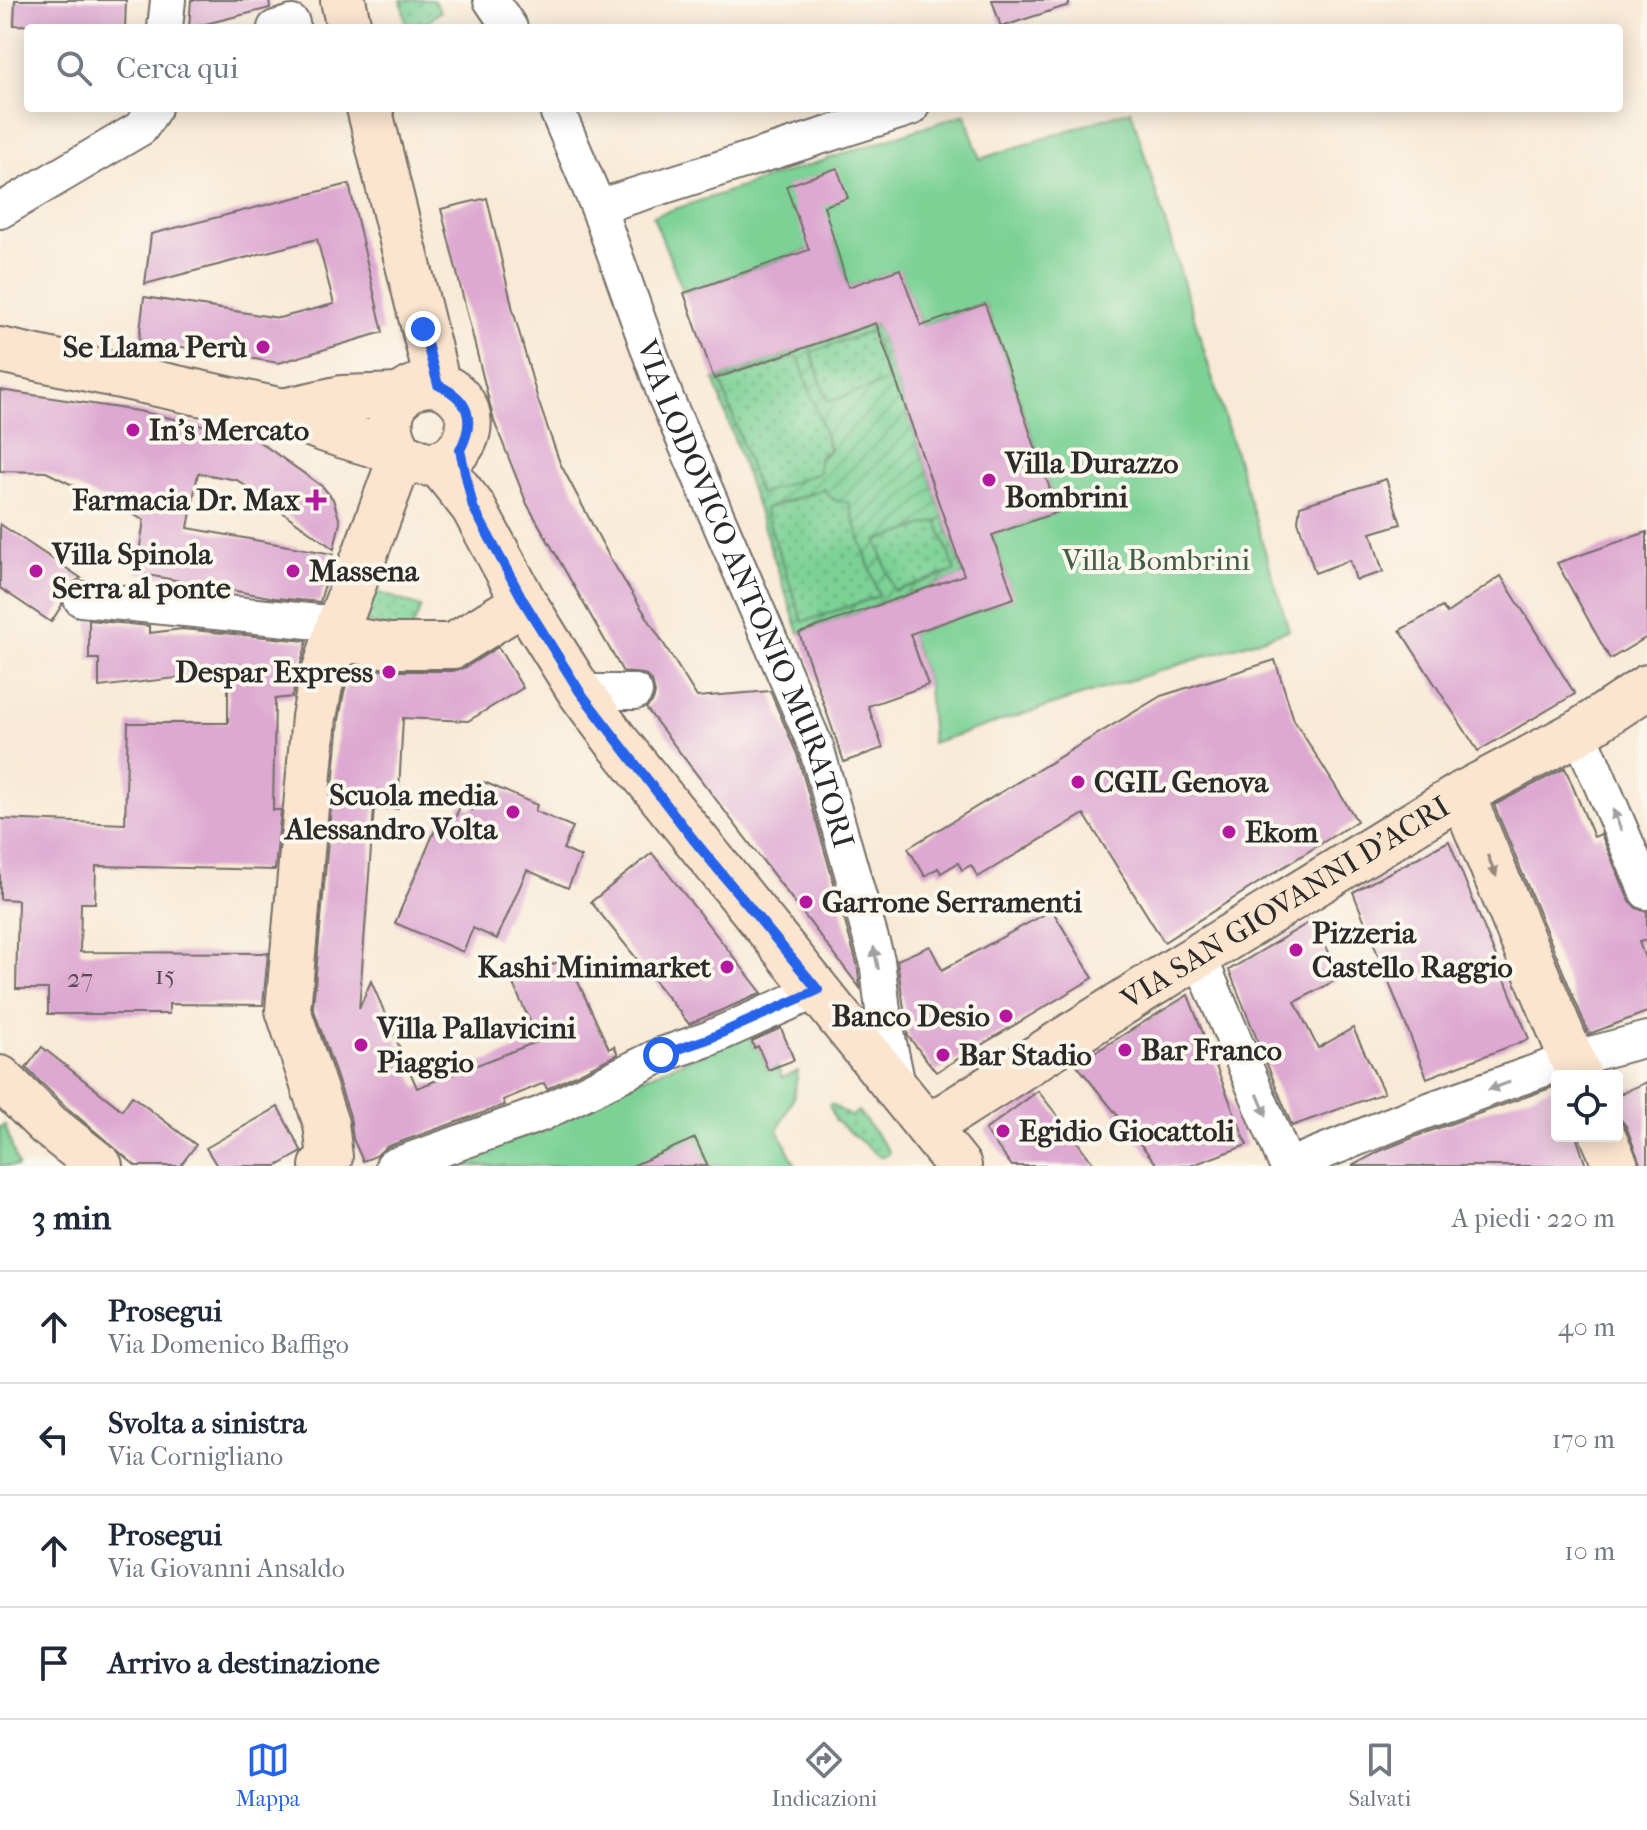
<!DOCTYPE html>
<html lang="it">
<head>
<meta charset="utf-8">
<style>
	:root { --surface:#fff; --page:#f6f6f7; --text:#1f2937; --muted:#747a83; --line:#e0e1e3; --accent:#2563eb }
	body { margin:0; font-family:"IM FELL French Canon",serif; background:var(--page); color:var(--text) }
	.controls { position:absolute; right:24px; bottom:24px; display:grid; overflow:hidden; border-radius:8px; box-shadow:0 4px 20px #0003 }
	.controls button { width:72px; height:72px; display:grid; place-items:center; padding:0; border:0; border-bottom:2px solid var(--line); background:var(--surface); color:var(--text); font:40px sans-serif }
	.stop { position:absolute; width:24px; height:24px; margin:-18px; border:6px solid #2563eb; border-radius:50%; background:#fff }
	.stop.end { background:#2563eb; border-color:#fff; box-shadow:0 2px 8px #0008 }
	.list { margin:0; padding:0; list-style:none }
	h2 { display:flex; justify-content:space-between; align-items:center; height:104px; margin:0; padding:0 32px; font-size:34px }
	h2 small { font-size:26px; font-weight:400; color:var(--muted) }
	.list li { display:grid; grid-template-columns:52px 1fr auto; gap:24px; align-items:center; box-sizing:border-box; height:112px; padding:0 32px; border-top:2px solid var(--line) }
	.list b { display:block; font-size:30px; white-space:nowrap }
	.list p { margin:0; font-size:26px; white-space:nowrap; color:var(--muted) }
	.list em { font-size:26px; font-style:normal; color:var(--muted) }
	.icon { flex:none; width:44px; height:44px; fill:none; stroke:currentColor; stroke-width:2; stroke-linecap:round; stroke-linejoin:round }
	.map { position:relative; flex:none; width:1647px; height:1166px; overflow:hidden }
	.search { position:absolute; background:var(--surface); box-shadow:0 4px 20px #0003; left:24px; right:24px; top:24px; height:88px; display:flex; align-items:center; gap:20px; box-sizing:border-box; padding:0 28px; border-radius:8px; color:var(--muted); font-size:30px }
	.sheet { height:552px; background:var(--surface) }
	nav { display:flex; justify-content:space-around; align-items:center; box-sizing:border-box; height:112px; border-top:2px solid var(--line); background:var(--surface); font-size:22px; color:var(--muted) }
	nav a { display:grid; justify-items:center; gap:4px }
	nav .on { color:var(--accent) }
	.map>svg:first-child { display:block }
	.grass { fill:url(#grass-dots); stroke:#537e60; stroke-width:2 }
	.park { fill:#7bd195; stroke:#537e60; stroke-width:2 }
	.garden { fill:url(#garden-furrows); stroke:#537e60; stroke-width:2; fill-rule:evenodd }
	.building { fill:#dda8d1 }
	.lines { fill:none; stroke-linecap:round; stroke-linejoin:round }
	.street-casing { stroke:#736e67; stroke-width:38 }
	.secondary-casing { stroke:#736e67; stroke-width:48 }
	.street { stroke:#fff; stroke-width:34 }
	.secondary { stroke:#fce5cf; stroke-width:44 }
	.oneway { fill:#a0a0a0 }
	.oneway2 { fill:#94887d }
	.route { stroke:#2563eb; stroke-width:10 }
	.poi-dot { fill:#b5179e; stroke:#fbf7ec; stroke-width:3 }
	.labels { text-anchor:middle; stroke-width:8; stroke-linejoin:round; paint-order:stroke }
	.number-label { font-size:26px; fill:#584a54 }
	.poi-label { font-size:30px; font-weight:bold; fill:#2b2b2b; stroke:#fbf7ec; text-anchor:start }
	.park-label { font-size:30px; fill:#435d4b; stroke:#fbf7ec }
	.street-label { font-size:30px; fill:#2b2b2b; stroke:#fbf7ec }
</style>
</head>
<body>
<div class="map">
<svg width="1647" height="1166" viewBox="0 0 1647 1166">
	<defs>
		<pattern id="grass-dots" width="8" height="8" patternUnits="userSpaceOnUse" patternTransform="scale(2)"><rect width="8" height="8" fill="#7bd195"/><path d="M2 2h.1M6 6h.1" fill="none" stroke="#65aa7a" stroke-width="1.8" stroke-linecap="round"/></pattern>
		<pattern id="garden-furrows" width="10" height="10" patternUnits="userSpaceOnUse" patternTransform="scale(2)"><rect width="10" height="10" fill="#7bd195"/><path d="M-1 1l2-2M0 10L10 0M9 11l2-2" fill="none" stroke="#65aa7a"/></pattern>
	</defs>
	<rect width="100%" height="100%" fill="#fbf7ec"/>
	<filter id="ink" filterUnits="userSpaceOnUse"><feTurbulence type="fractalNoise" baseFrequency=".0125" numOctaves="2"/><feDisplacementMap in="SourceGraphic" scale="16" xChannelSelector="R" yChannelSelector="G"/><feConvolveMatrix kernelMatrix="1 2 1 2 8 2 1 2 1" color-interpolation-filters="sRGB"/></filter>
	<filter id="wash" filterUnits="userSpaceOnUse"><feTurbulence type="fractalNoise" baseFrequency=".006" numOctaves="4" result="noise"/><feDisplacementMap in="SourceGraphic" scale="32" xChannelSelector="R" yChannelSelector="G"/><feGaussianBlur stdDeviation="1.8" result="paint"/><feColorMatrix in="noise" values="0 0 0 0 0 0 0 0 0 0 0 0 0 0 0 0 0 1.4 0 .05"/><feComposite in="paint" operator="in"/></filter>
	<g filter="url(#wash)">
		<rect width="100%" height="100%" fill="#f8ead6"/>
		<g class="grass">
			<polygon points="401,0 433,0 441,11 421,28 407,28"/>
			<polygon points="872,331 889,381 828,402 811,352"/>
			<polygon points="798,355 830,450 822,454 820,473 759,495 721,381"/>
			<polygon points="825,489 834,500 848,501 880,596 803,622 764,509"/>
			<polygon points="938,520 955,571 894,591 877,541"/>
			<polygon points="363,587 421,607 409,637 352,616"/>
			<polygon points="832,1104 851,1117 858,1111 889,1151 889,1154 880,1157 836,1121 829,1105"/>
		</g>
		<g class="park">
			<polygon points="1131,110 1289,630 932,743 928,685 910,634 1013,598 992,535 1058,512 985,304 921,326 900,270 848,287 834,241 684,293 653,216 965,114 980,159"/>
			<polygon points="749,1035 754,1047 758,1046 768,1070 778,1067 782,1078 798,1071 793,1099 778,1130 796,1166 424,1166"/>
			<polygon points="5,1125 18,1166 0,1166 0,1127"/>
		</g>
		<path class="garden" d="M876,323L964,575L799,633L714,379ZM872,331L888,381L828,402L811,352ZM798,356L830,450L819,458V473L759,494L721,381ZM824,489C831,499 835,502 848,502L879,596L803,622L764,509ZM937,521L955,571L894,591L877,541Z"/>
		<g id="blocks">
			<g class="building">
				<polygon points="15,0 126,0 125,28 14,25"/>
				<polygon points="191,0 269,0 270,8 189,28"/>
				<polygon points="992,0 1069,0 1069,5 1001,27"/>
				<polygon points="837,168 848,198 824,206 848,287 900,269 921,326 985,304 1058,512 992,535 1014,598 910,634 928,685 868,706 883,748 844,762 799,633 964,575 876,323 714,379 684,293 809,250 786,186"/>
				<polygon points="349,184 383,332 279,363 139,340 144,297 279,318 334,304 317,239 145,284 151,234"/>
				<polygon points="487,198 513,310 538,400 560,463 610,558 697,697 770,691 797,754 857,964 860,988 646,708 653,701 655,693 652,681 644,674 623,672 527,504 494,421 441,209"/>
				<polygon points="0,390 138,411 251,436 323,487 333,499 340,522 334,549 237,480 198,473 188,528 333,554 320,602 275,598 136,573 144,520 46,472 0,471"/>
				<polygon points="1386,479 1401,524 1371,533 1383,572 1356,580 1350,560 1315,573 1298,521 1300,506"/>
				<polygon points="0,524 81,578 64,588 61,596 62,605 51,622 0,588"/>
				<polygon points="1647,532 1647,637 1610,659 1557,563"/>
				<polygon points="1501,576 1575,694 1478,751 1400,630 1442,607 1447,613"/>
				<polygon points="89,620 149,626 149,633 182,629 307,641 292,697 275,699 273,810 281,810 275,870 96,866 95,903 81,903 80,952 268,953 263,1005 169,1004 169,1014 48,1014 48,989 16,989 18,900 0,899 0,819 125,824 128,723 228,723 228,672 99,687 99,659 89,659"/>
				<polygon points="498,647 523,688 468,721 403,718 398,809 374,808 359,1009 371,981 417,1088 539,1041 512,982 567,958 609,1049 614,1046 618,1054 547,1089 544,1083 503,1100 505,1105 386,1147 376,1156 363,1161 353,1139 350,1116 313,1007 339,720 344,692 352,667 355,666 389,671 453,671 466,667"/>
				<polygon points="1275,660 1294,720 1357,821 1164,942 1084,814 978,877 971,865 962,870 958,863 941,873 938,868 925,876 908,848 1161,696"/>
				<polygon points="1565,768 1594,837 1601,834 1629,900 1636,908 1647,912 1647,940 1639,942 1647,964 1647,1012 1589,1034 1494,805"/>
				<polygon points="484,782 537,805 535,811 573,827 563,849 581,857 568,888 527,870 497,939 473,928 463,952 395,923 438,823 451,828 461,804 472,810"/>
				<polygon points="1449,841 1529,1039 1427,1078 1353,892"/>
				<polygon points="652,853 762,993 689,1024 591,902"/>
				<polygon points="1052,910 1093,978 936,1072 908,1036 897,960 930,946 942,970"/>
				<polygon points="1315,919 1338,979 1295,1002 1318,1048 1353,1028 1384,1093 1292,1126 1229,970"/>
				<polygon points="1188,995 1247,1145 1190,1166 1158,1166 1076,1064"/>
				<polygon points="781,1028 794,1060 768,1070 758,1046 754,1048 752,1041"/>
				<polygon points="42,1047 122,1110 132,1096 196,1145 180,1166 136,1166 65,1106 26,1068"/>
				<polygon points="1647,1082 1647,1166 1641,1166 1626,1126 1617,1115 1617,1095"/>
				<polygon points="1556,1086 1557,1136 1576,1136 1586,1166 1352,1166 1380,1151 1422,1134"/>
				<polygon points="1038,1091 1064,1124 1095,1166 1012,1166 985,1130"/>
				<polygon points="278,1107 302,1152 277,1166 217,1166 206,1148"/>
				<polygon points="695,1138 708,1166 632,1166"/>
			</g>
		</g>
	</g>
	<g filter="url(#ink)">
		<use href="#blocks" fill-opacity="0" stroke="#736e67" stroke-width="2"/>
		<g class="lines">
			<defs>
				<g id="street">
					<polyline points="491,0 510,28"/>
					<polyline points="165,28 168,0"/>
					<polyline points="275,28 292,23"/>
					<path id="s1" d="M556,108L598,207L666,398L816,747L877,960L884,1019L899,1090"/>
					<polyline points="598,207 911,108"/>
					<polyline points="0,211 141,128 154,108"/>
					<polyline points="81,599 339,624"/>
					<polyline points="580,692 635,692"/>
					<polyline points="1579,732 1647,892"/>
					<polyline points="1199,956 1287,1166"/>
					<polyline points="393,1166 541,1114 661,1055 708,1039 818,990"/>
					<polyline points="1288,1166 1415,1115 1572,1059 1647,1039"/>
				</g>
				<g id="secondary">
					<polyline points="343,0 349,28"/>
					<polyline points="369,108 438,385"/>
					<path d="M0,350L283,411C318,431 358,439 397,452C409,456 417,464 431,464C446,464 457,454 464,442C471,429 470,413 462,402C431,359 364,401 402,454"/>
					<polyline points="283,411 342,398 401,396"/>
					<polyline points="438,463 473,507 524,602 580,692 614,738 959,1166"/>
					<polyline points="332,649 351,640 389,646 453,646 524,602"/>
					<polyline points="1462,794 1579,1076"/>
					<polyline points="0,1078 48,1125 100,1166"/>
					<path id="s2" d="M928,1127L1138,993L1462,794L1579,732L1647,687"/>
					<polyline points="1603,1136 1616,1166"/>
					<polyline points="322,1166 330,1157 326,1124 288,1010 314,717 320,686 339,624 402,454"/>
				</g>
			</defs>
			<use href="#street" class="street-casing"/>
			<use href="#secondary" class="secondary-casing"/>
			<use href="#street" class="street"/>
			<use href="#secondary" class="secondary"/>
		</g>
		<defs><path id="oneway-solid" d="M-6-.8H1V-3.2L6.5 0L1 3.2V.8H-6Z" transform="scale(2)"/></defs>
		<g class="oneway">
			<use href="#oneway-solid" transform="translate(1617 820) rotate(-112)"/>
			<use href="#oneway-solid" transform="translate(876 958) rotate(-102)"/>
			<use href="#oneway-solid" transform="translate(1499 1086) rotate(161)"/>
			<use href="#oneway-solid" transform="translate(1262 1105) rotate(67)"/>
		</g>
		<use class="oneway2" href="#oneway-solid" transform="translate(1492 866) rotate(67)"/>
	</g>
	<g class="lines" filter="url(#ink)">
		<path class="route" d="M423,329L438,385C469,399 476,420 460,450L473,507L524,602L580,692L693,839L818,990L708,1039L661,1055"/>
	</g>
	<g class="poi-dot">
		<circle cx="263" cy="347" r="8"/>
		<circle cx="133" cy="430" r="8"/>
		<circle cx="989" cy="480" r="8"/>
		<path d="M312 488h8v8h8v8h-8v8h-8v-8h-8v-8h8z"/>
		<circle cx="36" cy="571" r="8"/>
		<circle cx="293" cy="571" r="8"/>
		<circle cx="389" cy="672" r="8"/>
		<circle cx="1078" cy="782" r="8"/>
		<circle cx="513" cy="812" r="8"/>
		<circle cx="1229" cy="832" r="8"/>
		<circle cx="806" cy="902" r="8"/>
		<circle cx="1296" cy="950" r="8"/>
		<circle cx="727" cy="967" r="8"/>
		<circle cx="1006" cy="1016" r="8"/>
		<circle cx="361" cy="1045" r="8"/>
		<circle cx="1125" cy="1050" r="8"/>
		<circle cx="943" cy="1055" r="8"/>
		<circle cx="1003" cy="1131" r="8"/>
	</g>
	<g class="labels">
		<g class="number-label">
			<text x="165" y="984">15</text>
			<text x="80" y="987">27</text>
		</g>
		<g class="poi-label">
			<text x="247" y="357" text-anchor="end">Se Llama Perù</text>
			<text x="149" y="440">In's Mercato</text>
			<text x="1005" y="473">Villa Durazzo<tspan x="1005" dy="34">Bombrini</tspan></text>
			<text x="300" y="510" text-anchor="end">Farmacia Dr. Max</text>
			<text x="52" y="564">Villa Spinola<tspan x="52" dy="34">Serra al ponte</tspan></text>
			<text x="309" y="581">Massena</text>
			<text x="373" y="682" text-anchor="end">Despar Express</text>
			<text x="1094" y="792">CGIL Genova</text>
			<text x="497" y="805" text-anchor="end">Scuola media<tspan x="497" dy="34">Alessandro Volta</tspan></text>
			<text x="1245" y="842">Ekom</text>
			<text x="822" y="912">Garrone Serramenti</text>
			<text x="1312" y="943">Pizzeria<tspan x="1312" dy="34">Castello Raggio</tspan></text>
			<text x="711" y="977" text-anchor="end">Kashi Minimarket</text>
			<text x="990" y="1026" text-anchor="end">Banco Desio</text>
			<text x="377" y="1038">Villa Pallavicini<tspan x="377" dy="34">Piaggio</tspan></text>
			<text x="1141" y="1060">Bar Franco</text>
			<text x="959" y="1065">Bar Stadio</text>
			<text x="1019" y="1141">Egidio Giocattoli</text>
		</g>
		<g class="park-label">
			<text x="1156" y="570">Villa Bombrini</text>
		</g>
		<g class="street-label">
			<text dy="10" stroke="none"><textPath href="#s1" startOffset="522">VIA LODOVICO ANTONIO MURATORI</textPath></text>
			<text dy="10" stroke="none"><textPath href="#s2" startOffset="422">VIA SAN GIOVANNI D'ACRI</textPath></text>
		</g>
	</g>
</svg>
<div class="controls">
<button><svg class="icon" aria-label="locate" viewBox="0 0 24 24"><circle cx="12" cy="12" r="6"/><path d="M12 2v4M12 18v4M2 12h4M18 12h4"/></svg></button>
</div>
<div class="stop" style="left:661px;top:1055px"></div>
<div class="stop end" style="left:423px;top:329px"></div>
<div class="search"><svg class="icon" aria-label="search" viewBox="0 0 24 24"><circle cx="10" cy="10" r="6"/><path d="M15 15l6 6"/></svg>Cerca qui</div>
</div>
<section class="sheet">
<h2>3 min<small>A piedi · 220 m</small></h2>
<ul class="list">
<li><svg class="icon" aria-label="ahead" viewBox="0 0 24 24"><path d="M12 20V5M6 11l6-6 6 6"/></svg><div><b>Prosegui</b><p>Via Domenico Baffigo</p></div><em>40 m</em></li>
<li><svg class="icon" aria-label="left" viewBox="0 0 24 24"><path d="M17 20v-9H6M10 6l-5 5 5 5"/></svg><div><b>Svolta a sinistra</b><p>Via Cornigliano</p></div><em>170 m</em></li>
<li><svg class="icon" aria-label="ahead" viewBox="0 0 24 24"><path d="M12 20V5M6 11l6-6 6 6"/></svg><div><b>Prosegui</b><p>Via Giovanni Ansaldo</p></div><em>10 m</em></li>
<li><svg class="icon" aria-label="arrive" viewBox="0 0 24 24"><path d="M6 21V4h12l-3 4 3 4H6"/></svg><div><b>Arrivo a destinazione</b></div></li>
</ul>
</section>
<nav>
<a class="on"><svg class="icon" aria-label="map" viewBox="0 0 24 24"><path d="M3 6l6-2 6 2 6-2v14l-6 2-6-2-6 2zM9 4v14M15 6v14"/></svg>Mappa</a>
<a><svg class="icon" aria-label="directions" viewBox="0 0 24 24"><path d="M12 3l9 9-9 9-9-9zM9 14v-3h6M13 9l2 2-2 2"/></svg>Indicazioni</a>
<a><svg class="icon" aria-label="saved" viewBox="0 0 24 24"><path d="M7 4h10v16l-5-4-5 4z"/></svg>Salvati</a>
</nav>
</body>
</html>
